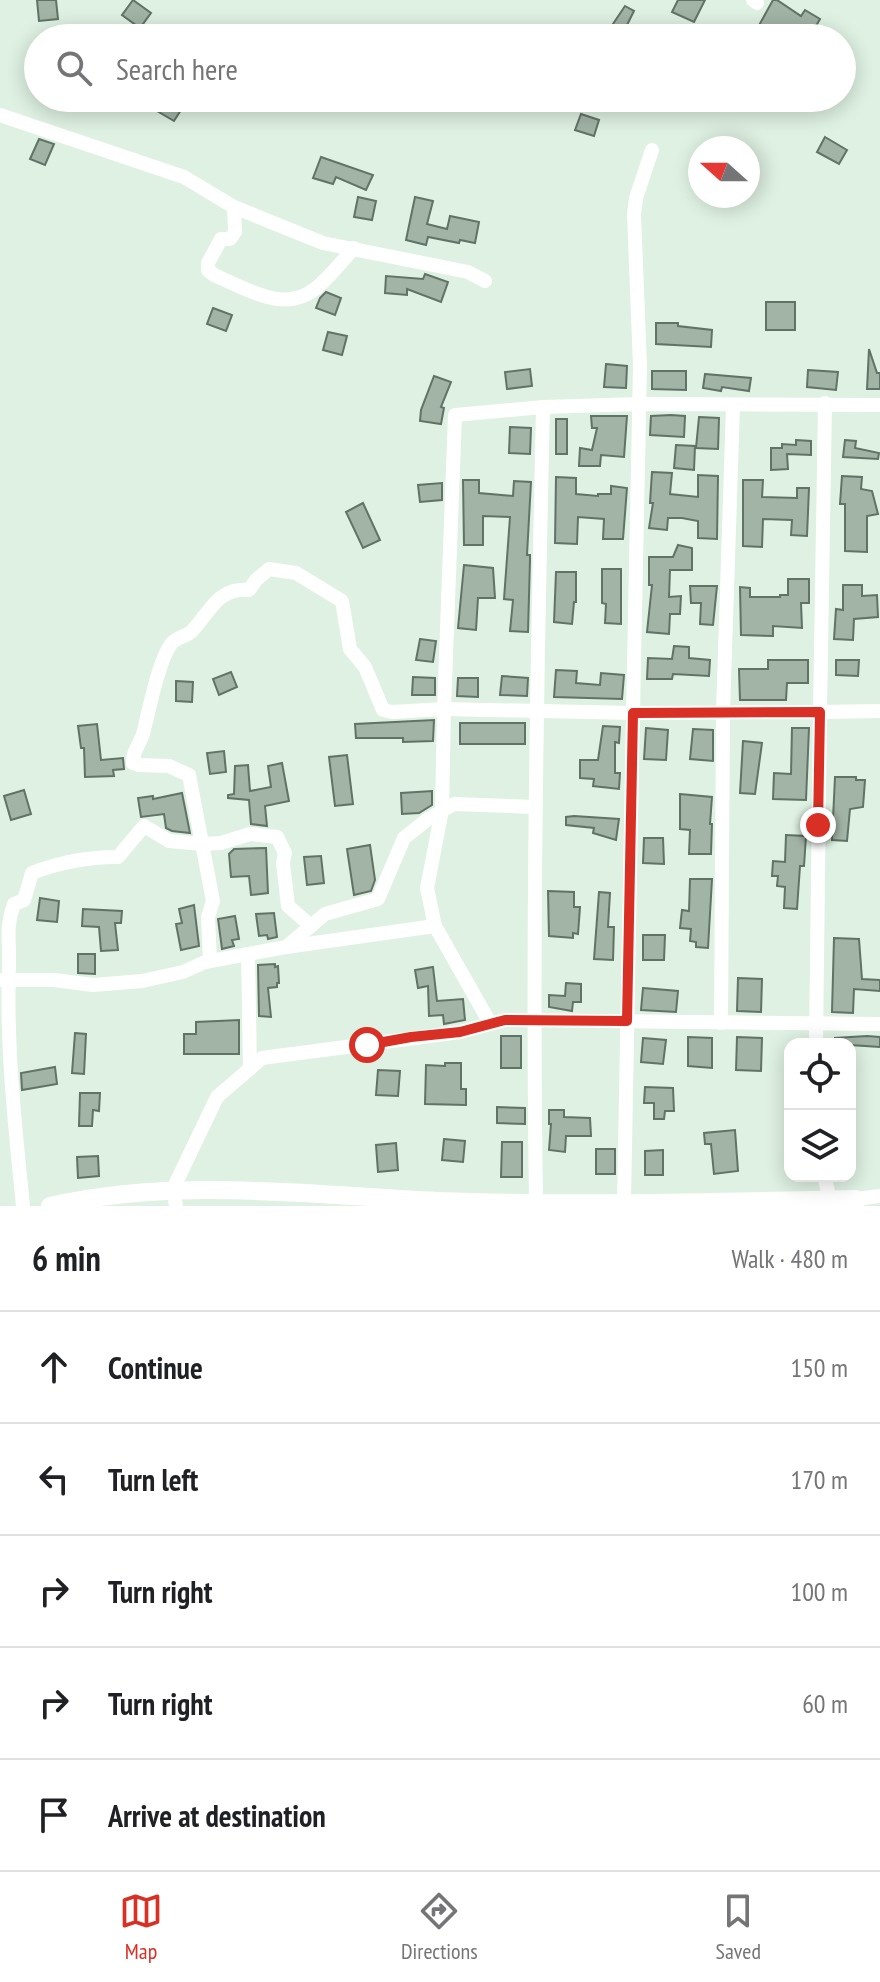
<!DOCTYPE html>
<html lang="en">
<head>
<meta charset="utf-8">
<style>
	:root { --surface:#fff; --page:#f2f2f2; --text:#202124; --muted:#757577; --line:#e0e0e0; --accent:#d93025 }
	body { margin:0; font-family:"PT Sans Narrow",sans-serif; background:var(--page); color:var(--text) }
	.controls { position:absolute; right:24px; bottom:24px; display:grid; overflow:hidden; border-radius:16px; box-shadow:0 4px 20px #0003 }
	.controls button { width:72px; height:72px; display:grid; place-items:center; padding:0; border:0; border-bottom:2px solid var(--line); background:var(--surface); color:var(--text); font:40px sans-serif }
	.compass { position:absolute; left:688px; top:136px; width:72px; height:72px; border-radius:50%; background:var(--surface); box-shadow:0 4px 20px #0003; rotate:291deg }
	.stop { position:absolute; width:24px; height:24px; margin:-18px; border:6px solid #d93025; border-radius:50%; background:#fff }
	.stop.end { background:#d93025; border-color:#fff; box-shadow:0 2px 8px #0008 }
	.list { margin:0; padding:0; list-style:none }
	h2 { display:flex; justify-content:space-between; align-items:center; height:104px; margin:0; padding:0 32px; font-size:34px }
	h2 small { font-size:26px; font-weight:400; color:var(--muted) }
	.list li { display:grid; grid-template-columns:52px 1fr auto; gap:24px; align-items:center; box-sizing:border-box; height:112px; padding:0 32px; border-top:2px solid var(--line) }
	.list b { display:block; font-size:30px; white-space:nowrap }
	.list em { font-size:26px; font-style:normal; color:var(--muted) }
	.icon { flex:none; width:44px; height:44px; fill:none; stroke:currentColor; stroke-width:2; stroke-linecap:round; stroke-linejoin:round }
	.map { position:relative; flex:none; width:880px; height:1206px; overflow:hidden }
	.search { position:absolute; background:var(--surface); box-shadow:0 4px 20px #0003; left:24px; right:24px; top:24px; height:88px; display:flex; align-items:center; gap:20px; box-sizing:border-box; padding:0 28px; border-radius:44px; color:var(--muted); font-size:30px }
	.sheet { height:664px; background:var(--surface) }
	nav { display:flex; justify-content:space-around; align-items:center; box-sizing:border-box; height:112px; border-top:2px solid var(--line); background:var(--surface); font-size:22px; color:var(--muted) }
	nav a { display:grid; justify-items:center; gap:4px }
	nav .on { color:var(--accent) }
	.map>svg:first-child { display:block }
	.building { fill:#a2b4a6; stroke:#617266; stroke-width:2 }
	.lines { fill:none; stroke-linecap:round; stroke-linejoin:round }
	.street { stroke:#fff; stroke-width:14 }
	.secondary { stroke:#fff; stroke-width:18 }
	.route { stroke:#d93025; stroke-width:10 }
</style>
</head>
<body>
<div class="map">
<svg width="880" height="1206" viewBox="0 0 880 1206">
	<rect width="100%" height="100%" fill="#def1e2"/>
	<g class="building">
		<polygon points="37,0 56,0 58,19 39,21"/>
		<polygon points="133,0 151,13 140,28 122,15"/>
		<polygon points="678,0 705,0 694,22 672,12"/>
		<polygon points="773,0 777,0 801,16 805,10 820,19 809,38 752,38"/>
		<polygon points="625,6 634,11 621,37 609,30"/>
		<polygon points="165,98 179,98 186,102 174,121 157,111"/>
		<polygon points="581,114 599,120 594,136 575,130"/>
		<polygon points="825,137 847,150 839,164 817,152"/>
		<polygon points="39,139 54,144 45,165 30,159"/>
		<polygon points="321,157 373,175 366,190 336,177 333,184 313,178"/>
		<polygon points="358,197 376,201 372,220 354,217"/>
		<polygon points="415,197 433,201 427,224 447,229 450,216 479,222 475,243 460,240 459,243 428,237 426,245 406,240"/>
		<polygon points="425,274 448,282 441,302 407,289 407,295 385,293 386,276 423,279"/>
		<polygon points="326,292 341,298 335,315 316,308 320,298"/>
		<rect x="766" y="302" width="29" height="28"/>
		<polygon points="213,308 232,315 226,331 207,324"/>
		<polygon points="656,323 678,323 678,326 712,330 711,347 656,344"/>
		<polygon points="328,332 347,336 342,355 323,350"/>
		<polygon points="869,349 877,373 880,373 880,389 867,389"/>
		<polygon points="606,364 627,366 626,388 604,387"/>
		<polygon points="530,369 532,386 507,389 505,372"/>
		<polygon points="808,370 838,372 836,390 807,387"/>
		<polygon points="652,371 686,371 686,390 652,389"/>
		<polygon points="705,374 751,378 749,391 722,387 721,391 703,388"/>
		<polygon points="434,376 451,382 441,407 444,408 441,424 420,421 421,410"/>
		<polygon points="671,415 685,416 684,437 650,435 651,416"/>
		<polygon points="591,416 627,416 624,457 601,455 600,466 579,466 580,448 592,450 597,428 592,428"/>
		<polygon points="699,417 719,418 718,449 696,448"/>
		<rect x="556" y="419" width="11" height="35"/>
		<polygon points="510,427 531,428 530,454 509,453"/>
		<polygon points="796,440 811,441 811,455 787,454 788,469 771,470 771,448 782,448 782,444 796,445"/>
		<polygon points="845,440 856,441 855,448 879,453 878,459 843,457"/>
		<polygon points="676,445 695,446 694,470 674,468"/>
		<polygon points="652,472 672,473 670,494 698,497 698,475 718,476 717,539 698,538 698,521 682,518 668,518 667,530 649,528 653,503 650,503"/>
		<polygon points="842,476 862,477 861,489 872,491 878,514 867,516 867,552 845,551 845,504 840,504"/>
		<polygon points="556,477 576,478 576,494 598,496 598,494 611,494 611,486 627,488 623,539 603,539 604,519 578,517 577,544 555,543"/>
		<polygon points="463,480 479,480 479,493 513,496 514,481 531,482 527,555 530,555 530,560 528,632 510,631 513,600 504,599 510,517 483,516 483,545 464,545"/>
		<polygon points="743,480 763,480 762,497 797,498 797,488 809,488 807,536 791,535 792,520 763,519 762,547 743,546"/>
		<polygon points="442,483 442,500 420,502 418,485"/>
		<polygon points="363,503 380,540 363,548 346,512"/>
		<polygon points="678,545 692,548 692,570 670,570 669,597 681,596 680,614 670,614 669,634 647,632 652,585 649,585 649,557 673,557"/>
		<polygon points="464,565 493,568 495,598 478,598 476,630 458,628"/>
		<polygon points="602,569 621,569 621,624 605,623 606,604 602,603"/>
		<polygon points="556,572 576,572 576,602 574,602 572,624 554,622"/>
		<polygon points="788,579 809,579 809,603 801,603 802,628 773,626 773,636 741,635 740,587 750,588 750,597 780,597 780,595 788,595"/>
		<polygon points="843,585 862,585 862,596 877,595 878,617 854,619 853,640 834,639 836,609 843,610"/>
		<polygon points="690,586 717,586 713,625 700,624 701,603 691,603"/>
		<polygon points="420,639 436,641 433,662 416,660"/>
		<polygon points="674,646 689,647 689,658 710,660 709,676 673,674 672,679 647,679 648,658 672,659"/>
		<polygon points="768,660 808,660 808,683 787,683 786,700 740,700 739,669 768,669"/>
		<polygon points="836,660 859,660 858,676 836,675"/>
		<polygon points="556,670 577,671 576,683 600,685 601,673 624,675 622,699 554,697"/>
		<polygon points="231,672 237,687 219,695 213,679"/>
		<polygon points="502,676 528,678 527,696 500,695"/>
		<polygon points="413,677 435,678 435,695 412,695"/>
		<polygon points="458,678 478,678 478,697 457,696"/>
		<polygon points="176,681 193,682 192,702 176,701"/>
		<polygon points="434,720 433,741 403,742 403,738 356,738 355,724"/>
		<rect x="460" y="723" width="65" height="21"/>
		<polygon points="97,724 101,760 123,758 124,769 113,770 114,776 85,777 84,748 81,748 78,726"/>
		<polygon points="603,726 620,727 619,743 615,742 615,773 620,773 619,789 593,786 594,779 580,778 580,760 598,760"/>
		<polygon points="646,728 668,730 666,760 644,759"/>
		<polygon points="792,728 809,728 806,800 773,799 774,773 791,774"/>
		<polygon points="693,729 713,730 713,761 690,759"/>
		<polygon points="743,741 762,743 755,794 740,793"/>
		<polygon points="224,751 226,772 210,774 207,753"/>
		<polygon points="347,755 353,804 335,806 329,757"/>
		<polygon points="282,763 289,801 265,806 267,826 251,824 249,800 228,798 228,795 234,794 235,766 248,765 250,791 271,787 268,766"/>
		<polygon points="835,777 856,777 856,780 865,780 863,807 850,809 847,841 832,840"/>
		<polygon points="24,790 31,814 11,820 4,796"/>
		<polygon points="432,791 432,805 419,813 402,814 401,793"/>
		<polygon points="182,793 190,833 172,831 166,828 164,814 141,817 138,798 153,796 153,799"/>
		<polygon points="680,794 712,797 710,824 712,824 711,854 689,854 690,830 680,829"/>
		<polygon points="574,816 619,819 616,840 593,833 594,828 566,825 566,817"/>
		<polygon points="786,835 806,836 804,866 800,866 797,909 784,908 785,887 777,886 778,876 772,876 773,861 785,862"/>
		<polygon points="644,838 663,838 664,864 643,863"/>
		<polygon points="370,845 375,880 371,891 354,895 347,849"/>
		<polygon points="266,848 268,893 251,895 249,876 231,877 229,854 234,849"/>
		<polygon points="321,856 324,883 307,885 304,857"/>
		<polygon points="690,879 712,879 708,948 696,947 696,942 690,941 691,929 680,928 682,910 689,911"/>
		<polygon points="548,891 574,892 574,907 580,907 578,934 573,933 573,938 549,936"/>
		<polygon points="599,892 610,893 608,927 614,927 613,960 594,959"/>
		<polygon points="40,898 59,901 57,922 37,920"/>
		<polygon points="194,905 199,946 181,950 176,924 182,923 179,909"/>
		<polygon points="83,909 122,911 121,923 115,923 118,950 101,951 99,927 82,926"/>
		<polygon points="274,913 277,937 268,939 267,935 259,936 256,914"/>
		<polygon points="235,916 239,939 232,940 234,946 222,949 218,919"/>
		<polygon points="643,935 665,935 664,960 643,960"/>
		<polygon points="834,938 859,939 862,979 880,980 880,991 854,989 853,1013 832,1012"/>
		<polygon points="78,954 95,954 95,974 78,973"/>
		<polygon points="275,964 275,967 278,966 279,983 277,983 277,987 268,988 271,1017 259,1016 258,965"/>
		<polygon points="433,967 437,1001 463,999 465,1020 444,1024 443,1015 429,1016 428,986 418,988 415,970"/>
		<polygon points="738,978 762,979 761,1012 737,1011"/>
		<polygon points="566,983 581,984 581,1002 573,1002 572,1011 549,1007 549,995 565,996"/>
		<polygon points="643,988 678,991 676,1012 641,1010"/>
		<polygon points="239,1020 239,1054 184,1054 184,1034 196,1034 196,1022"/>
		<polygon points="75,1033 86,1034 84,1074 72,1073"/>
		<rect x="501" y="1036" width="20" height="32"/>
		<polygon points="867,1036 880,1037 880,1047 835,1044 835,1038"/>
		<polygon points="688,1037 712,1038 712,1068 688,1066"/>
		<polygon points="737,1037 762,1038 761,1071 736,1070"/>
		<polygon points="643,1038 666,1040 663,1064 641,1062"/>
		<polygon points="445,1063 461,1063 461,1089 466,1089 466,1105 425,1104 426,1065 445,1066"/>
		<polygon points="55,1067 57,1084 22,1090 21,1073"/>
		<polygon points="378,1070 400,1071 398,1096 376,1095"/>
		<polygon points="645,1087 673,1088 674,1111 665,1111 664,1119 654,1119 654,1103 644,1103"/>
		<polygon points="80,1093 100,1093 99,1111 93,1110 92,1126 79,1126"/>
		<polygon points="497,1107 525,1108 525,1124 497,1123"/>
		<polygon points="549,1110 564,1110 564,1117 590,1118 591,1136 566,1136 565,1152 549,1150 551,1124 549,1124"/>
		<polygon points="735,1130 738,1171 714,1174 711,1144 705,1144 704,1133"/>
		<polygon points="444,1139 465,1141 463,1162 442,1160"/>
		<polygon points="502,1142 522,1142 522,1177 501,1177"/>
		<polygon points="396,1143 398,1170 378,1172 376,1145"/>
		<rect x="596" y="1149" width="19" height="25"/>
		<polygon points="663,1150 663,1175 645,1175 645,1151"/>
		<polygon points="98,1156 99,1176 78,1178 77,1157"/>
	</g>
	<g class="lines">
		<g class="street">
			<polyline points="753,0 757,3"/>
			<polyline points="0,115 184,177 234,207 323,243 468,272 485,281"/>
			<polyline points="652,150 636,198 634,214 640,366 633,713 820,712 816,1044"/>
			<path d="M234,207L235,232L230,239H221L208,263V270L214,275C245,288 284,314 315,289C329,278 342,261 354,248"/>
			<polyline points="825,403 820,712 880,711"/>
			<polyline points="286,947 435,926"/>
			<polyline points="248,954 250,1069"/>
			<path d="M210,961L208,917L213,901L189,775L169,766L139,765L133,763C132,752 140,744 143,734C149,711 158,662 171,644C176,637 186,637 192,631C210,612 218,587 249,590L256,580L269,569L296,573L342,601L350,649L365,667L383,710L392,712L444,709L442,810L427,888L435,926L490,1023"/>
			<polyline points="0,980 54,980 93,985 142,981 183,972 205,962 286,947 325,914 378,899 404,838 428,819 454,804 535,807"/>
			<polyline points="721,1023 723,712 733,406"/>
			<polyline points="824,1176 830,1199"/>
			<polyline points="856,1199 880,1196"/>
			<path d="M536,1202C532,937 537,672 543,407"/>
			<polyline points="624,1202 633,713 444,709 455,415 543,407 639,404 880,405"/>
			<path d="M23,1206C15,1127 6,1044 9,965C10,941 5,928 14,904L24,900L32,873C60,862 89,857 118,857L144,826L169,841L203,844L221,843L250,834L277,837L285,853L283,863L288,906L311,926"/>
			<polyline points="176,1206 173,1189 217,1097 262,1058 460,1032 505,1020 880,1024"/>
		</g>
		<path class="secondary" d="M50,1206C178,1177 307,1195 437,1201C576,1206 717,1202 856,1199L855,1206"/>
	</g>
	<g class="lines">
		<polyline class="route" points="367,1045 411,1037 460,1032 505,1020 627,1021 633,713 820,712 818,825"/>
	</g>
</svg>
<div class="controls">
<button><svg class="icon" aria-label="locate" viewBox="0 0 24 24"><circle cx="12" cy="12" r="6"/><path d="M12 2v4M12 18v4M2 12h4M18 12h4"/></svg></button>
<button><svg class="icon" aria-label="layers" viewBox="0 0 24 24"><path d="M12 4l9 5-9 5-9-5zM3 14l9 5 9-5"/></svg></button>
</div>
<svg class="compass" viewBox="-18 -18 36 36"><path d="M0-13l5 13h-10z" fill="#e53935"/><path d="M0 13l5-13h-10z" fill="#757577"/></svg>
<div class="stop" style="left:367px;top:1045px"></div>
<div class="stop end" style="left:818px;top:825px"></div>
<div class="search"><svg class="icon" aria-label="search" viewBox="0 0 24 24"><circle cx="10" cy="10" r="6"/><path d="M15 15l6 6"/></svg>Search here</div>
</div>
<section class="sheet">
<h2>6 min<small>Walk · 480 m</small></h2>
<ul class="list">
<li><svg class="icon" aria-label="ahead" viewBox="0 0 24 24"><path d="M12 20V5M6 11l6-6 6 6"/></svg><div><b>Continue</b></div><em>150 m</em></li>
<li><svg class="icon" aria-label="left" viewBox="0 0 24 24"><path d="M17 20v-9H6M10 6l-5 5 5 5"/></svg><div><b>Turn left</b></div><em>170 m</em></li>
<li><svg class="icon" aria-label="right" viewBox="0 0 24 24"><path d="M7 20v-9h11M14 6l5 5-5 5"/></svg><div><b>Turn right</b></div><em>100 m</em></li>
<li><svg class="icon" aria-label="right" viewBox="0 0 24 24"><path d="M7 20v-9h11M14 6l5 5-5 5"/></svg><div><b>Turn right</b></div><em>60 m</em></li>
<li><svg class="icon" aria-label="arrive" viewBox="0 0 24 24"><path d="M6 21V4h12l-3 4 3 4H6"/></svg><div><b>Arrive at destination</b></div></li>
</ul>
</section>
<nav>
<a class="on"><svg class="icon" aria-label="map" viewBox="0 0 24 24"><path d="M3 6l6-2 6 2 6-2v14l-6 2-6-2-6 2zM9 4v14M15 6v14"/></svg>Map</a>
<a><svg class="icon" aria-label="directions" viewBox="0 0 24 24"><path d="M12 3l9 9-9 9-9-9zM9 14v-3h6M13 9l2 2-2 2"/></svg>Directions</a>
<a><svg class="icon" aria-label="saved" viewBox="0 0 24 24"><path d="M7 4h10v16l-5-4-5 4z"/></svg>Saved</a>
</nav>
</body>
</html>
